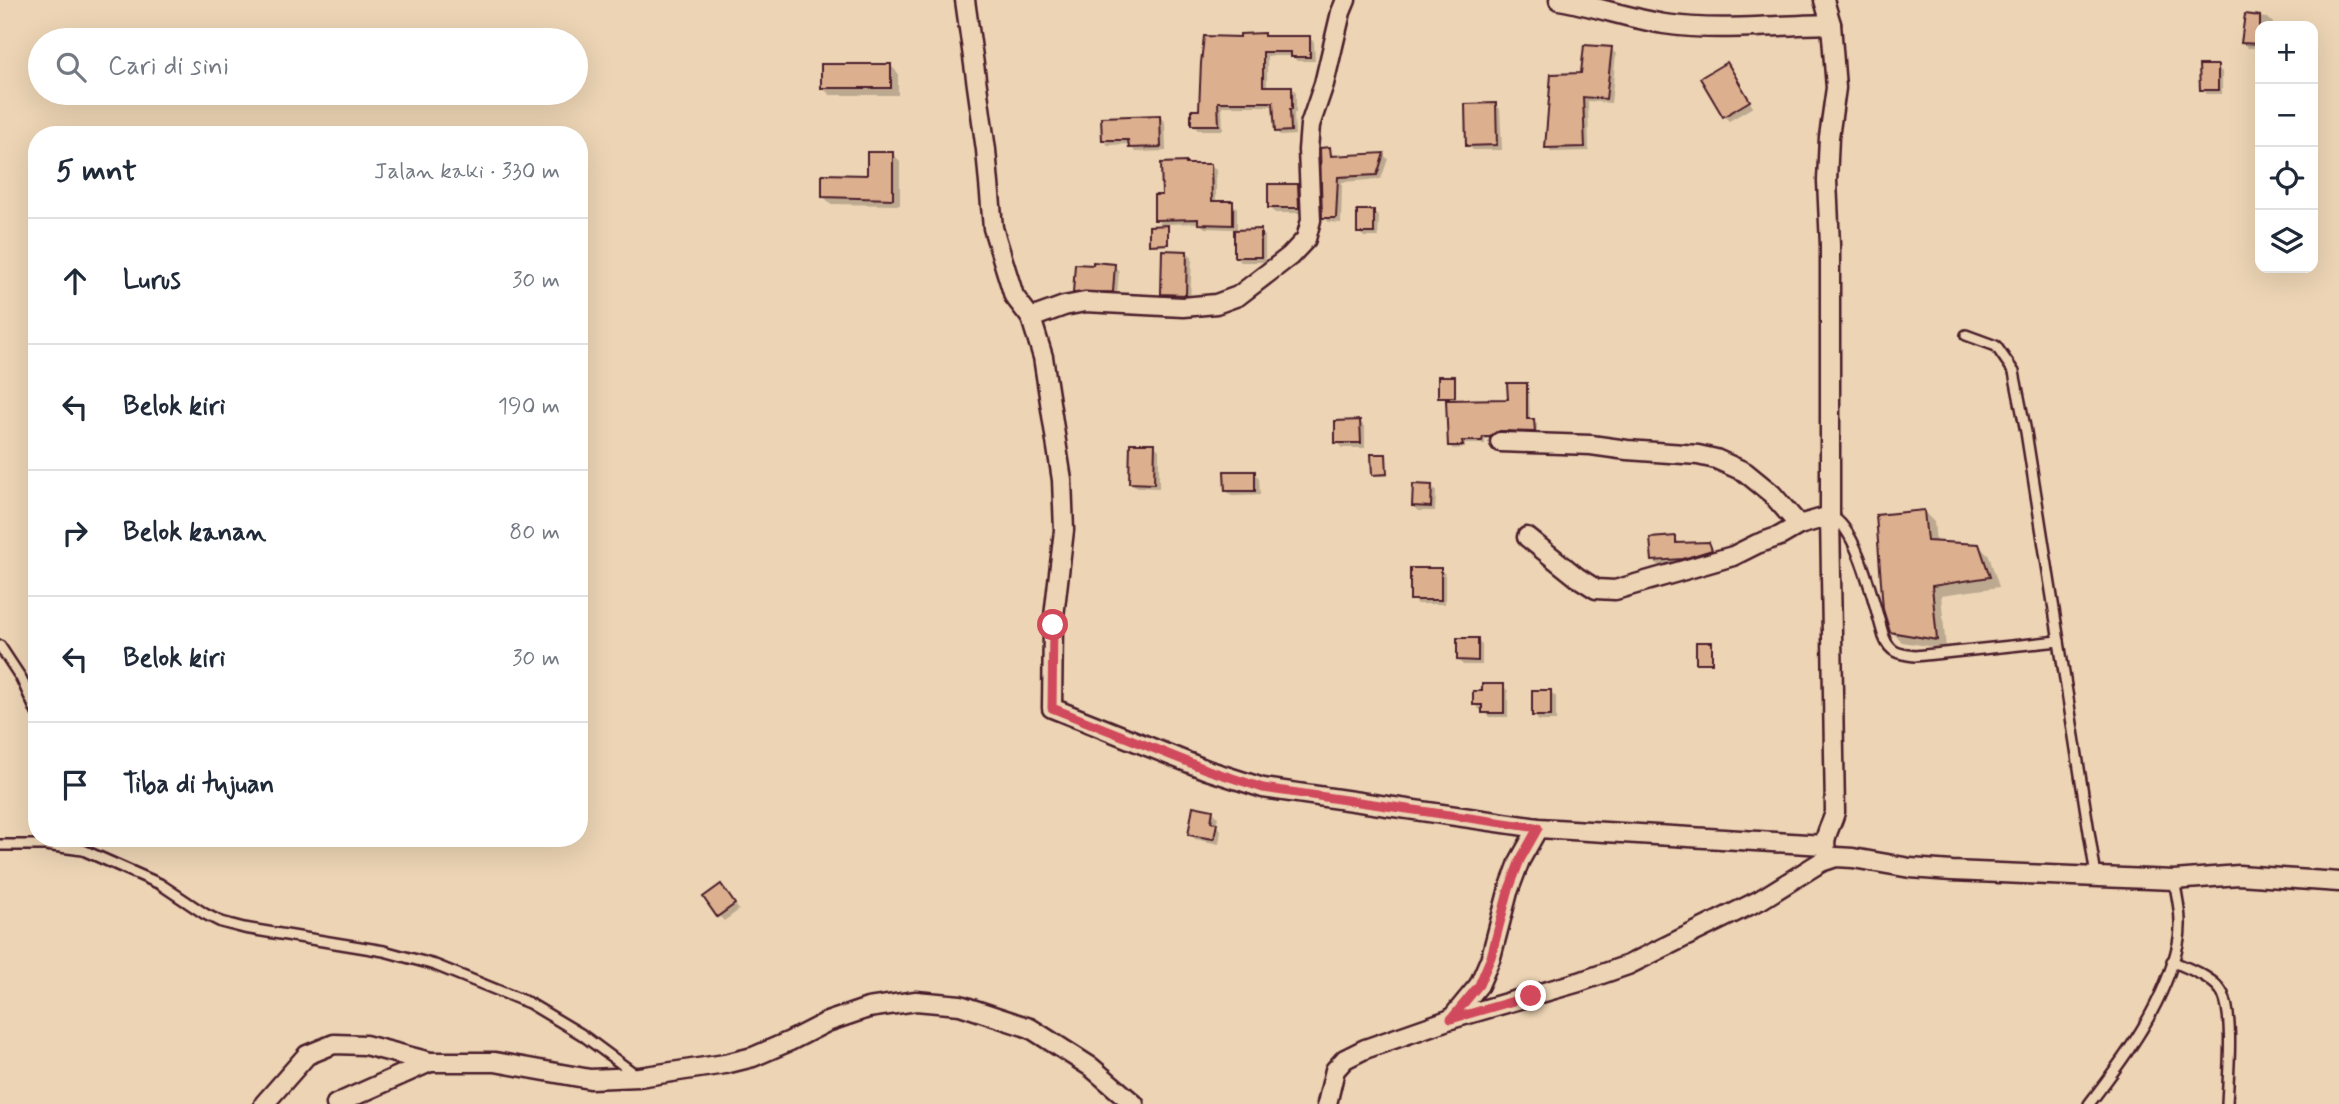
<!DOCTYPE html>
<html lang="id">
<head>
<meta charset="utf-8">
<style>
	:root { --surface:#fff; --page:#f6f6f7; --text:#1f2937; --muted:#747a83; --line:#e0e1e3 }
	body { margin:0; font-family:Mynerve,sans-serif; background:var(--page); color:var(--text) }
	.controls { position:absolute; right:21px; top:21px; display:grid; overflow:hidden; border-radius:14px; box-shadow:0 7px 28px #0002 }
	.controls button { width:63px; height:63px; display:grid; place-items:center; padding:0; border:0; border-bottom:2px solid var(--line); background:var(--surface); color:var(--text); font:35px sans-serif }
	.stop { position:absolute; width:21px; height:21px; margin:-16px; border:5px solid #d1495b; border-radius:50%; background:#fff }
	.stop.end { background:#d1495b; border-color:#fff; box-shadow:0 2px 7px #0008 }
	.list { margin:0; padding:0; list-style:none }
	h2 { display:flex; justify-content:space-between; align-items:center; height:91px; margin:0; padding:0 28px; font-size:30px }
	h2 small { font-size:23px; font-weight:400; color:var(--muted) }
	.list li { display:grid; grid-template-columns:46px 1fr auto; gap:21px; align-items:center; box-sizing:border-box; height:126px; padding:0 28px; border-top:2px solid var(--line) }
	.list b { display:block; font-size:26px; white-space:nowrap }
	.list em { font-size:23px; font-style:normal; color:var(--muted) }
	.icon { flex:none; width:38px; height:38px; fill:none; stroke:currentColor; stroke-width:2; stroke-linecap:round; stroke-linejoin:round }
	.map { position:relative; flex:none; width:2339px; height:1104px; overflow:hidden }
	.search { position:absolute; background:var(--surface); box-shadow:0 7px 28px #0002; left:28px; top:28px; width:560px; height:77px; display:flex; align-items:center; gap:18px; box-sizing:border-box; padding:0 24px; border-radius:38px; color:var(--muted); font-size:26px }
	.panel { position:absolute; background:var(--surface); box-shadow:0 7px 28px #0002; left:28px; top:126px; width:560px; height:721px; border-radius:28px }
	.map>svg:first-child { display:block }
	.shadow { fill:#0003 }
	.building { fill:#dcaf8f; stroke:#4a1f2b; stroke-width:2 }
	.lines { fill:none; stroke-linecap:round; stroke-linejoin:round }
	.service-casing { stroke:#4a1f2b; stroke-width:14 }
	.minor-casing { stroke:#4a1f2b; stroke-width:23 }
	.service { stroke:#ecd4b4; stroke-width:9 }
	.minor { stroke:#ecd4b4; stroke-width:18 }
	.route { stroke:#d1495b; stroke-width:9 }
</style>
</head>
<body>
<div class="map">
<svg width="2339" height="1104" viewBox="0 0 2339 1104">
	<rect width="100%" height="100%" fill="#ecd4b4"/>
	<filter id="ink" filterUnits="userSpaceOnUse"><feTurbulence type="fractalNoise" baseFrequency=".0143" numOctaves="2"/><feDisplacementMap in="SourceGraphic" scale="14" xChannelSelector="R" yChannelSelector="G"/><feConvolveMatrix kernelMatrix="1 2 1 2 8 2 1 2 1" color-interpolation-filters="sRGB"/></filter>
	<g filter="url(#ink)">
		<g class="shadow">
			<polygon points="2246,16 2268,18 2273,23 2273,26 2260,26 2260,48 2248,48 2243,43"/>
			<polygon points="1263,35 1266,38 1309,38 1314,42 1315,61 1297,61 1292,56 1267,56 1267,88 1291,87 1296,92 1296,113 1294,113 1295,135 1281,136 1276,131 1275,106 1222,106 1223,130 1198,130 1193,125 1242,39"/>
			<polygon points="1611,49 1616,54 1611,103 1588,101 1589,151 1551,152 1547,147"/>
			<polygon points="890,65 898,73 898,95 830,95 822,87"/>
			<polygon points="1727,65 1753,107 1729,121 1724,116"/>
			<polygon points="2217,67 2222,72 2222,94 2207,94 2202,89"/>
			<polygon points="1495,104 1500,109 1502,150 1473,150 1468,145"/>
			<polygon points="1160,117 1165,122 1166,151 1135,152 1130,144 1108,145 1103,140"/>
			<polygon points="1329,149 1335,158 1383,154 1388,159 1381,179 1342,182 1341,223 1329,222 1324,217"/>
			<polygon points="892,153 900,161 900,205 831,204 824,197 869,176"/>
			<polygon points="1211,165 1216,170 1216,203 1232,203 1237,208 1237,231 1260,231 1265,236 1265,262 1241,262 1236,257 1236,229 1205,228 1200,223 1164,224 1169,229 1169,245 1153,246 1151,244 1164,227 1156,219 1164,197"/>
			<polygon points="1297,186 1302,191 1303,213 1275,213 1270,208"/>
			<polygon points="1374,212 1379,217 1378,237 1364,237 1359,232"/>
			<polygon points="1187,252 1192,257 1190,299 1168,298 1163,293"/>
			<polygon points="1114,266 1119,271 1117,296 1080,297 1075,292"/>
			<polygon points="1454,378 1456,380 1456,401 1509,400 1526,385 1529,388 1530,421 1537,424 1537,434 1504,433 1494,439 1485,439 1485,444 1465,444 1465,448 1453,449 1449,445 1448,398 1440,396"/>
			<polygon points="1360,422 1365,427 1365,448 1342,448 1337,443"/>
			<polygon points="1154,445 1159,450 1159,488 1136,487 1131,482"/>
			<polygon points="1385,455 1388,476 1376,476 1374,474"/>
			<polygon points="1254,473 1259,478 1260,495 1232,496 1226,491"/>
			<polygon points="1431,486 1436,491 1435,511 1418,511 1413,506"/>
			<polygon points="1924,512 1934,522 1936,543 1978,545 1989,556 1999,587 1941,595 1946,649 1902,642 1892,632"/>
			<polygon points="1675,538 1680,543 1708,544 1715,555 1689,563 1658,565 1653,560"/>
			<polygon points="1440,569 1445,574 1445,604 1417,604 1412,599"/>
			<polygon points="1477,640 1482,645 1482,665 1463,665 1458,660"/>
			<polygon points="1711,644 1713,646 1713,664 1700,664 1698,662"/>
			<polygon points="1503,686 1508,691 1508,717 1489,717 1484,710 1480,710 1475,705"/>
			<polygon points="1551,692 1556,697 1556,721 1539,721 1534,715"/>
			<polygon points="1213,812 1218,817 1216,825 1221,830 1219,844 1195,839 1190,834"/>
			<polygon points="726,892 739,910 724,921 719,916"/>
		</g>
		<g class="building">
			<polygon points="2245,14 2260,16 2260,44 2241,43"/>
			<polygon points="1264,33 1264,36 1310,36 1310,57 1291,57 1291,52 1263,52 1263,86 1292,86 1292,109 1290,109 1291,131 1275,132 1273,102 1218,102 1219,125 1191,125 1191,110 1199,110 1201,63 1204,36 1240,37 1240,34"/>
			<polygon points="1584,45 1612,47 1606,99 1583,97 1585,147 1545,148 1551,74 1581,73"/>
			<polygon points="1727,62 1750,101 1723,117 1700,78"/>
			<rect x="821" y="64" width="70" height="24"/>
			<polygon points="2199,65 2218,65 2218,90 2200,90"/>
			<polygon points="1496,103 1497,145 1466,146 1465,104"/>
			<polygon points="1160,115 1161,147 1129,148 1128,140 1102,140 1101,117"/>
			<polygon points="1330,147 1331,156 1384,153 1377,175 1338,177 1336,218 1322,218 1320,148"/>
			<polygon points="867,152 893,152 893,199 822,197 822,174 867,175"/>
			<polygon points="1186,162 1186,164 1211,164 1212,201 1233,201 1233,225 1198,224 1198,219 1154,220 1154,195 1162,195 1161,163"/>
			<polygon points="1268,184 1298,184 1299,208 1268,208"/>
			<rect x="1357" y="210" width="17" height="23"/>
			<polygon points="1168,225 1168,244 1149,245 1149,226"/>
			<polygon points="1261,229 1261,257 1234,257 1234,230"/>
			<polygon points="1162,250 1187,251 1186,295 1161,294"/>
			<polygon points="1093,262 1115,264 1113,292 1073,293 1075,264 1093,265"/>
			<rect x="1438" y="376" width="17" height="21"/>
			<polygon points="1507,383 1527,383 1527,419 1534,419 1535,432 1500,431 1490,437 1483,437 1482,441 1462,441 1463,446 1448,446 1446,400 1508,399"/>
			<polygon points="1360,420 1361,443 1335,443 1335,421"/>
			<polygon points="1130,443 1155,443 1154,484 1129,483"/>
			<polygon points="1371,454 1386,454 1387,474 1372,475"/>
			<polygon points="1224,471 1255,471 1255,491 1225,491"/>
			<polygon points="1413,484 1432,485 1431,507 1412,506"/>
			<polygon points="1924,510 1927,541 1979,544 1990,577 1932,586 1937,640 1890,632 1883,609 1876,515"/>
			<polygon points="1676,536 1676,543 1709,542 1712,550 1683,559 1652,561 1650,538"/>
			<rect x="1410" y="568" width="31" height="32"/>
			<polygon points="1457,638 1478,638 1478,661 1457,660"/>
			<rect x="1696" y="642" width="16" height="21"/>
			<polygon points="1482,684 1504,684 1504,713 1482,713 1482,705 1473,705 1473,691 1482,691"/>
			<rect x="1532" y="690" width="19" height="26"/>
			<polygon points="1193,806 1213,810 1211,822 1217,823 1214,839 1188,835"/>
			<polygon points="721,884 735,904 717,917 703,897"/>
		</g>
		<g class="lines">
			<defs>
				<g id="service">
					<polyline points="1966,335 1996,346 2014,372 2026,432 2096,876"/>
					<path d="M1830,516C1858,526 1875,609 1884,637C1890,653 1899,654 1915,656L2059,641"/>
					<polyline points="0,646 21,678 37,713"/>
					<polyline points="0,845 45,845 83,850 160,884 205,914 221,922 244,928 384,951 435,965 529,1003 581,1034 635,1074"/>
					<path d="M2172,961C2189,969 2214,977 2223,994C2234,1017 2228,1077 2227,1104"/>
					<path d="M2089,1104C2126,1056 2164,1005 2178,944C2183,923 2178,901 2174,880"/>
				</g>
				<g id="minor">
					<polyline points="965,0 986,150 993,228 1014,296 1031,318 1043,357 1062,480 1064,530 1053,625 1052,708 1207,770 1263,788 1538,828 1824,845"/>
					<path d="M1559,0C1595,6 1628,18 1664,24C1718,32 1776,25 1831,24"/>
					<path d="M1824,0L1831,24L1836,88L1829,137L1827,181L1830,245V516L1835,812C1831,828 1820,839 1828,856"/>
					<polyline points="1031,318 1064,306 1085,302 1183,307 1216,304 1238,296 1290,256 1306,239 1311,220 1308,150 1310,125 1324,84 1341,12 1346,0"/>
					<polyline points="1500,442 1591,445 1627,450 1698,455 1716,459 1745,472 1772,494 1799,525"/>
					<polyline points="1527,537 1577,577 1596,589 1615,590 1733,556 1757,544 1780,536 1799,525 1830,516"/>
					<polyline points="1451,1019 1479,985 1491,957 1508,892 1520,860 1538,828"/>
					<polyline points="264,1104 307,1055 334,1044 365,1045 430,1062 495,1062 590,1079 639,1077 725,1064 753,1057 790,1041 827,1022 868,1008 916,1001 960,1005 1030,1028 1091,1067 1134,1104"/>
					<polyline points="336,1104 430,1062"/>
					<polyline points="1327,1104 1335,1070 1345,1059 1365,1049 1451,1019 1579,982 1628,965 1760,900 1821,862 1836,857 1853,858 1910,868 1952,871 2174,880 2239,875 2339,882"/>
				</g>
			</defs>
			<use href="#service" class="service-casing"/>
			<use href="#minor" class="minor-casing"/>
			<use href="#service" class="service"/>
			<use href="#minor" class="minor"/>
		</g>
	</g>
	<g class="lines" filter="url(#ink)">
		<polyline class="route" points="1053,625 1052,708 1208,770 1263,788 1538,828 1520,860 1508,892 1491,957 1479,985 1451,1019 1531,996"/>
	</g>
</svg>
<div class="controls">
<button>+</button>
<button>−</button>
<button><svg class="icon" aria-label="locate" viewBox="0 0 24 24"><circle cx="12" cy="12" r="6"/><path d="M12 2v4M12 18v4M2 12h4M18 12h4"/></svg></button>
<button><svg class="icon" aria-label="layers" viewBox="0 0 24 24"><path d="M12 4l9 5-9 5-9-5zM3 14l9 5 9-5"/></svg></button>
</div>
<div class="stop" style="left:1053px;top:625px"></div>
<div class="stop end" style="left:1531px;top:996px"></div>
<div class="search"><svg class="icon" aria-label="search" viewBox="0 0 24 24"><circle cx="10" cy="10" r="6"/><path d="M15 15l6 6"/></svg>Cari di sini</div>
<section class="panel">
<h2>5 mnt<small>Jalan kaki · 330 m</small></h2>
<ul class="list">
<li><svg class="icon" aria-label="ahead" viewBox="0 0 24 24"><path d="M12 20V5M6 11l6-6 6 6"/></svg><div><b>Lurus</b></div><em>30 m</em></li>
<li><svg class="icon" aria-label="left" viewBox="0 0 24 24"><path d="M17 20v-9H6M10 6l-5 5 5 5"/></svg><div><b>Belok kiri</b></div><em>190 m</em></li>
<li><svg class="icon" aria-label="right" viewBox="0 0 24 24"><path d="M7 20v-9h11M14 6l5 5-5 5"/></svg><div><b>Belok kanan</b></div><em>80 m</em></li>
<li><svg class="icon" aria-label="left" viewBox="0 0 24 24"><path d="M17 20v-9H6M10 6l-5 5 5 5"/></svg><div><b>Belok kiri</b></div><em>30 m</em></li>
<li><svg class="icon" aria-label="arrive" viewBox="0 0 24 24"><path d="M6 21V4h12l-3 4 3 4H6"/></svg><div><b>Tiba di tujuan</b></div></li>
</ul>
</section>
</div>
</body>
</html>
